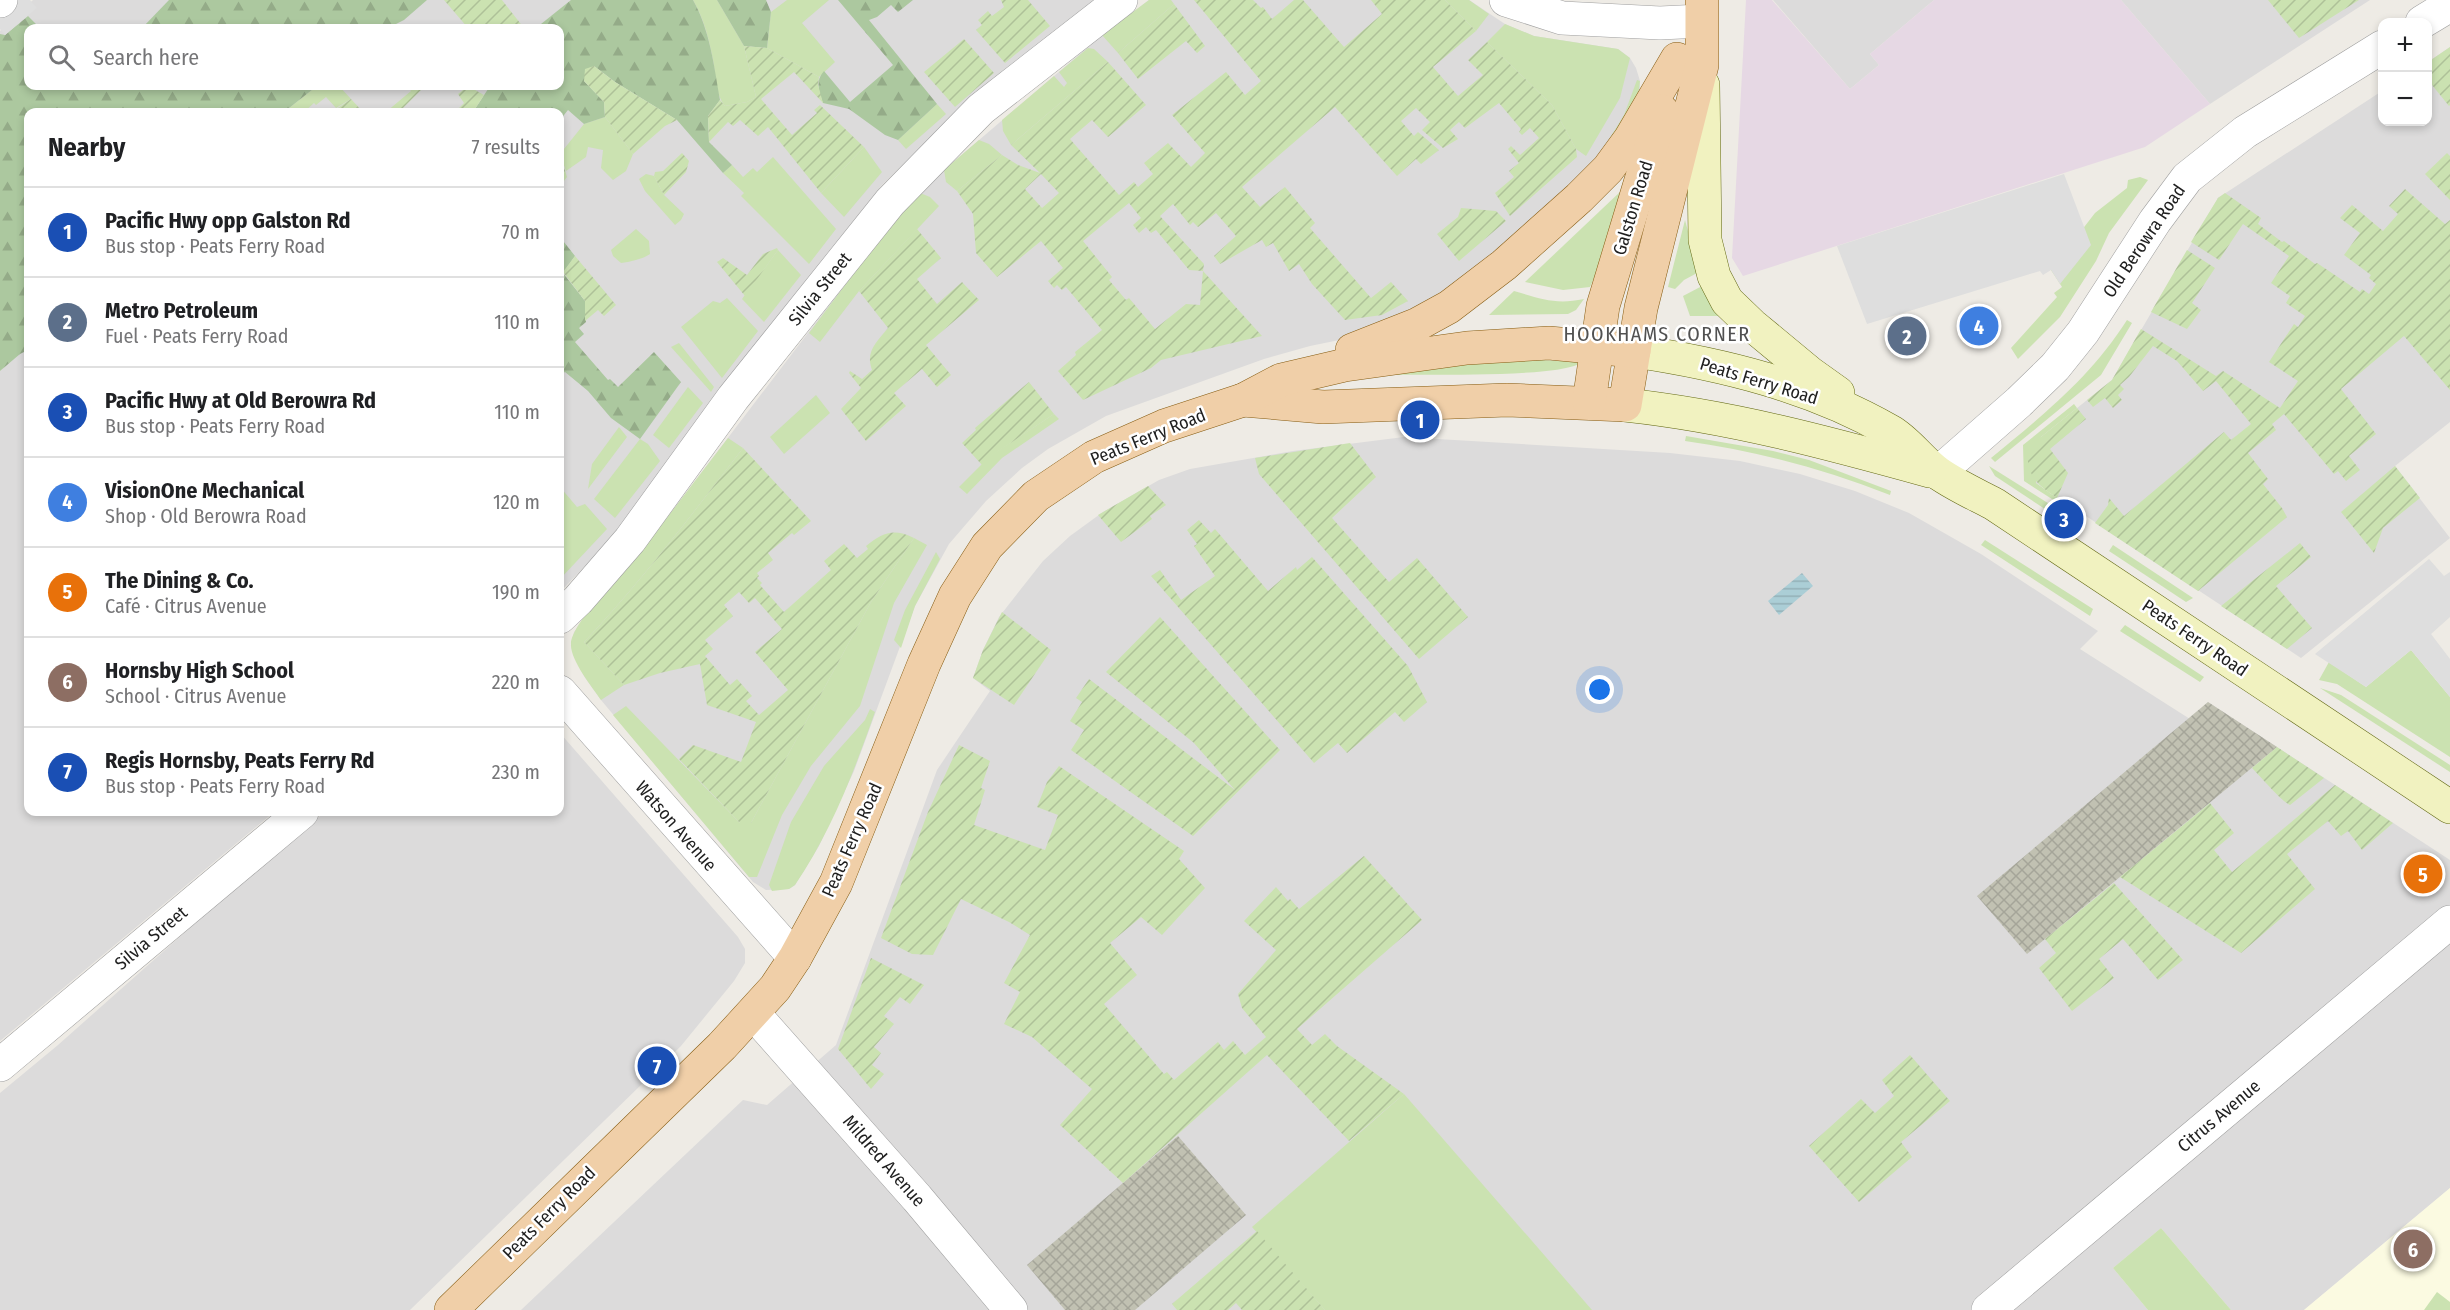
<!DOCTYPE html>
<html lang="en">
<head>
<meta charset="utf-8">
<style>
	:root { --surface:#fff; --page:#f2f2f2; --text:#202124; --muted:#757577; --line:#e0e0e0; --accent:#7c3aed }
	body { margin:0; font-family:"Fira Sans Condensed",sans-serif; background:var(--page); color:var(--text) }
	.controls { position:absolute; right:18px; top:18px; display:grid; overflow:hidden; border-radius:12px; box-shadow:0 3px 9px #0003 }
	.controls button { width:54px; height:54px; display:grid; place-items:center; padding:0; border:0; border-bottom:2px solid var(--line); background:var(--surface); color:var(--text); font:30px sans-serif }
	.you { position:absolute; left:1600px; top:690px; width:21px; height:21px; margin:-15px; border:4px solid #fff; border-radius:50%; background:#1a73e8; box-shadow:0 0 0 9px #1a73e833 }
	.badge { display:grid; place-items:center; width:39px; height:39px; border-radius:50%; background:var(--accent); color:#fff; font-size:20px; font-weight:700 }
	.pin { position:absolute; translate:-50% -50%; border:3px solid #fff; box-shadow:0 2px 6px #0006 }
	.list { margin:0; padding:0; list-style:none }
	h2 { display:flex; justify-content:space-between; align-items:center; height:78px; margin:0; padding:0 24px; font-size:26px }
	h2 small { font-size:20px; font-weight:400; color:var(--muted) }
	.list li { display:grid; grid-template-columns:39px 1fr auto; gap:18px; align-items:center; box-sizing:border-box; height:90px; padding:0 24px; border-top:2px solid var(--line) }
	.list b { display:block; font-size:22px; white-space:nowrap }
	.list p { margin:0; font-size:20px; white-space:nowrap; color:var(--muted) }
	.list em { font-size:20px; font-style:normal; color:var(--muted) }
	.icon { flex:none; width:33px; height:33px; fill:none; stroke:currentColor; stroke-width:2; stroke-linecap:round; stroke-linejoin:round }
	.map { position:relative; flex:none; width:2450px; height:1310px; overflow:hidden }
	.search { position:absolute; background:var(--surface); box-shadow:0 3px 9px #0003; left:24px; top:24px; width:540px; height:66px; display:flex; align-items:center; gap:15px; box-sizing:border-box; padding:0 21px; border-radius:12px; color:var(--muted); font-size:22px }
	.panel { position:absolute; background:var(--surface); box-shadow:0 3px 9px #0003; left:24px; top:108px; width:540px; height:708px; border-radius:12px }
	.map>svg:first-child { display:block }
	.residential { fill:#dcdbdb; fill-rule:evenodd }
	.industrial { fill:#e6d8e4 }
	.education { fill:#fbfae1 }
	.construction { fill:url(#construction-cross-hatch) }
	.grass { fill:#cbe2b1 }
	.forest { fill:url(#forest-firs) }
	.garden { fill:url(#garden-furrows); fill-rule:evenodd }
	.parking { fill:#dedede }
	.water { fill:url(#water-rules) }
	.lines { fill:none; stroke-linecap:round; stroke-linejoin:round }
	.street-casing { stroke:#9f9f9f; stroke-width:34 }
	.secondary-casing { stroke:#626812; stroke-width:34 }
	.primary-casing { stroke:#865c12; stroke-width:34 }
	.street { stroke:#fff; stroke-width:33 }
	.secondary { stroke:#f1f2c0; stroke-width:33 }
	.primary { stroke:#f0cfa8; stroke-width:33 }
	.labels { text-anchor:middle; stroke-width:5; stroke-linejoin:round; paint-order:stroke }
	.street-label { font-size:18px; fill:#1e1e1e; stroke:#fff }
	.neighbourhood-label { font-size:20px; letter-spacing:1.5px; fill:#515151; stroke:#fff }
</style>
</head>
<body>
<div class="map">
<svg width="2450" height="1310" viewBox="0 0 2450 1310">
	<defs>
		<pattern id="construction-cross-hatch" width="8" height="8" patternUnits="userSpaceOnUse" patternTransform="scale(1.5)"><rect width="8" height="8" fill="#c1c1b2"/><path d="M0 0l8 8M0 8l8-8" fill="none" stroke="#a5a599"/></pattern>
		<pattern id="forest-firs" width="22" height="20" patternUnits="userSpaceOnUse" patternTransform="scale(1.5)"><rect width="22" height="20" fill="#acc89f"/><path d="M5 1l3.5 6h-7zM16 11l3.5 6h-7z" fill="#94ab88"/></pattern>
		<pattern id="garden-furrows" width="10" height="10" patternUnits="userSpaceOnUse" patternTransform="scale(1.5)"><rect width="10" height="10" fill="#cbe2b1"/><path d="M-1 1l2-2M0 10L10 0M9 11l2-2" fill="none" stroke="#aec198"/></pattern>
		<pattern id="water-rules" width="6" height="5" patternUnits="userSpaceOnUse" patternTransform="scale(1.5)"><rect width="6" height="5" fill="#abced6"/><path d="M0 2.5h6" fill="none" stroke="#93b0b7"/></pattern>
	</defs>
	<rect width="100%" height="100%" fill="#eeebe5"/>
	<g class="residential">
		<path d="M33,0H1095L918,150L882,185L851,224L614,536L560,592V112H28V812H274L0,1041V371L20,353L0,331V31ZM28,28H560V86H28Z"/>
		<polygon points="1149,0 1469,0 1505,24 1534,36 1618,49 1630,58 1636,68 1640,81 1640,91 1610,149 1463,286 1354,337 1310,346 1264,359 1106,416 1048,449 1022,468 986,501 949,544 915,606 854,771 819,846 795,885 789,889 766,890 753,882 601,700 584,676 574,655 571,645 574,632 641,552 894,220 944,170 1102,35"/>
		<polygon points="1773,0 1934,0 1870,54 1879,65 1850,89"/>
		<polygon points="2121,0 2370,0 2210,104"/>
		<polygon points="2450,47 2450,422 2395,466 2450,538 2301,658 2036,483 2041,437 2112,380 2218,198 2382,91 2382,122 2428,122 2428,62"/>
		<polygon points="1404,437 1670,453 1740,461 1800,474 1855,491 1909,513 1981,554 2098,631 2080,649 2190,719 2208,702 2450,860 2450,1188 2304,1310 2231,1310 2161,1228 2113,1268 2148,1310 521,1310 743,1100 767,1105 836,1045 937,770 990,691 973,678 983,650 999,617 1043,561 1070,536 1103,512 1159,480 1190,469 1293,451"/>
		<polygon points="560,733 738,937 745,949 745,963 734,981 681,1046 410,1310 0,1310 0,1093 58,1045 272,855 325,812 560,812"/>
	</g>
	<polygon class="industrial" points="1746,0 1772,0 1850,89 1879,65 1870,54 1934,0 2121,0 2210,104 2145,147 1743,276 1732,258"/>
	<polygon class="education" points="2450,1188 2450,1310 2304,1310"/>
	<g class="construction">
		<polygon points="2208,702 2277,747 2027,954 1977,896"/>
		<polygon points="1178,1136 1246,1215 1135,1310 1065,1310 1027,1265"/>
	</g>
	<g class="grass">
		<path d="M693,0H717L744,46L756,97L747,102L725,106C715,94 716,75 713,60C709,39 704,19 693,0Z"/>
		<polygon points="787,0 829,0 802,23 835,62 819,77 767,48 771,12"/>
		<polygon points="1149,0 1171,0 1174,4 1118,53 1102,35"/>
		<polygon points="1445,0 1469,0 1489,14 1476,31"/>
		<polygon points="1505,24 1534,36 1618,49 1630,58 1620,98 1586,156 1576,149 1552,105 1487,42"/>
		<polygon points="1088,48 1094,49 1108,62 1011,145 1003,131 1002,120 1054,76 1064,87 1067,83 1059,72"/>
		<polygon points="1637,80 1640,81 1637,103 1605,146 1624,115"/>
		<polygon points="317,86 339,86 351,99 336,108 326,97 316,105 314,103 304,112 284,112"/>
		<polygon points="937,104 946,114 906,149 898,140"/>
		<polygon points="605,117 633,154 626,171 613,180 601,168 603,150 588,147 586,157 566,171 560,154 584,124"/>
		<polygon points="979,140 989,144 1002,155 957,191 946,182 944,170"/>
		<polygon points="864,147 882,172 844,217 821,193"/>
		<polygon points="773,157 836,229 809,264 741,196 744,193 723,173 732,165 743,177 753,168 757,172"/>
		<polygon points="646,174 654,176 664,195 684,214 681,220 675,225 645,191 639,179"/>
		<polygon points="2140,177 2148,180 2109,233 2096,261 2060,317 2018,359 2011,348 2057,297 2054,293 2062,287 2051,270 2095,213 2127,188 2128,180"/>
		<polygon points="1621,191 1603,258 1590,287 1563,290 1525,282"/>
		<polygon points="920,193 930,197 939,206 859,291 820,342 809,333 894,220"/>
		<polygon points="1685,220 1699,272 1684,280 1675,289 1668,287"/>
		<path d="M636,229L649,241L650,254C643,259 629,262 621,263L613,256L611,250Z"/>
		<polygon points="778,250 801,275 764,322 742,299"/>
		<polygon points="1704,285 1724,316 1690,316 1683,296"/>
		<path d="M1514,291C1541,299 1556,305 1584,299L1576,310L1568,314L1489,315Z"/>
		<polygon points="727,298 758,331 722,378 681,327 713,301 720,303"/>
		<path d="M2127,320L2132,323L2101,375L1995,462L1991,458C2043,415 2090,378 2127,320Z"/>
		<polygon points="679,343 714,387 711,392 671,347"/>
		<path d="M1518,359L1582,362C1564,378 1427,374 1395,375V372Z"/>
		<polygon points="688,387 703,403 669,448 653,435"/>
		<polygon points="816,395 830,413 784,454 770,437"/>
		<polygon points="2074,404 2077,408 2041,437 2036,483 2057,498 2055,501 2024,481 2023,445"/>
		<polygon points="1054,414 1059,419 1002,458 967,494 959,487 990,456"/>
		<polygon points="619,427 627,437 588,489 592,464"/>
		<path d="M1686,436L1773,451L1809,460L1891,491L1890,495C1823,469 1757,451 1685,441Z"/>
		<path d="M728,438L743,448C692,514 642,581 584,642L624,685L601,700C592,687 570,660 571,644C572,621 626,570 642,550C671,513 699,475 728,438Z"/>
		<polygon points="640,439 648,444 660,461 615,518 594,499"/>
		<polygon points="1989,466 2070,517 2066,523 1995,476"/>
		<polygon points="560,487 577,507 585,504 607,529 560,579"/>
		<polygon points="914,538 927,545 894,603 860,706 811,766 782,815 757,877 749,877 613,715 626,706 740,823 751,823 871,602"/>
		<polygon points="1985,540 2093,609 2090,616 1981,545"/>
		<polygon points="2113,545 2193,598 2186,602 2109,551"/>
		<polygon points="936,552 940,559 915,606 901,648 894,640 905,610"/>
		<polygon points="2125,625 2204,677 2200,682 2120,631"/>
		<polygon points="2411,650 2450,697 2450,757 2337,684 2319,680 2329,662 2366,687"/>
		<polygon points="2320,688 2341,695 2450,765 2450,772"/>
		<path d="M870,709L875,712C854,772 831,832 795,885L789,889L772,891L769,885L791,822L824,766L865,720Z"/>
		<polygon points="1404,1094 1592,1310 1325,1310 1252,1227"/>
		<polygon points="2161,1228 2231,1310 2148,1310 2113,1268"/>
		<polygon points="2437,1292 2450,1302 2450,1310 2424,1310"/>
	</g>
	<g class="forest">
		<polygon points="169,0 427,0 404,20 388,28 142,28"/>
		<path d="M571,0H693C710,30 714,66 720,100L708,116L709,142L732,165L723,173L677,120L615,82L594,66L584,81L604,102L605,117L584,124L568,110L560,120V112H473L490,86H560V28H536Z"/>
		<polygon points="717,0 766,0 771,12 767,48 744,46"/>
		<path d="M838,0H913L898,12L891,5L877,17L869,20L937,104L898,140L885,135L849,109L823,103C819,91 815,81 824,71L850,102L893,65Z"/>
		<polygon points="28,16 40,28 28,28 28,86 317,86 284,112 28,112 28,350 20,354 0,371 0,34 5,35"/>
		<polygon points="560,237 575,256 563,273 585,301 586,322 579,328 584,334 575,342 608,380 610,379 618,387 654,352 681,382 640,439 611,418 588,391 565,372 560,375"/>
	</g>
	<g class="garden">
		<polygon points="444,0 502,0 524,28 468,28"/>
		<polygon points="1001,0 1028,0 1050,26 1005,63 976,30 982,25 978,20 988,11 992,16 1004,7"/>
		<path d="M1194,0H1253L1261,8L1263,7L1272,19L1294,0H1303L1344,47L1382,14L1371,0H1445L1476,31L1433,67L1458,96L1483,75L1468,60L1487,42L1552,105L1576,149L1577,157L1510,216L1495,193L1514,177L1509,171L1519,163L1508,149L1511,146L1520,155L1539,138L1530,128L1522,135L1519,132L1521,129L1499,103L1465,128L1459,122L1450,130L1458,139L1443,148L1422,130L1430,122L1416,108L1401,121L1414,136L1418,132L1439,150L1421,164L1416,159L1397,176L1335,107L1242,187L1260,207L1285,187L1315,223L1310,228L1371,298L1391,282L1408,301L1382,315L1345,320L1312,284L1299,264L1289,271L1273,243L1266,247L1262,240L1220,264L1214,256L1236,236L1216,213L1198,227L1193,222L1190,225L1173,204L1160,216L1204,264L1203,271L1262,336L1161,360L1151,368L1083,400L1058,371L1076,355L1075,352L1102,330L1066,287L1062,290L1057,285L1054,288L1048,281L1063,268L1041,241L997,277L976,253L973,214L957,191L1002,155L1018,165L1040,173L1011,145L1108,62L1146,105L1108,137L1092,120L1070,139L1119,195L1134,182L1138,187L1153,174L1144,163L1168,143L1191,167L1205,153L1172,115L1226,72L1245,95L1261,81ZM1041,174L1059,193L1042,208L1025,189ZM1129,203L1141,218L1133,225L1139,233L1146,227L1151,233L1156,230L1189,270L1203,271L1200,305L1186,304L1155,329L1129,298L1126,300L1109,280L1112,277L1083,241Z"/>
		<polygon points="2268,0 2359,0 2299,38"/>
		<polygon points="1174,4 1205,46 1197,53 1186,41 1138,79 1118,53"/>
		<polygon points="964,39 994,73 955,107 924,72"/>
		<polygon points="744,46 767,48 819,77 818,85 823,103 794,72 761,99 792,135 817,113 814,110 820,105 864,147 821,193 768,127 758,136 740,120 733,126 728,122 709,142 708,116 720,100 725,106 747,102 756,97"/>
		<polygon points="2450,47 2450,105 2449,106 2428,80 2428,62"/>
		<polygon points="594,66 615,82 677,120 665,126 633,154 605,117 604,102 584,81 585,69"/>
		<polygon points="407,86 425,86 399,112 386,112 411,91"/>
		<polygon points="468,86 484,95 473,112 455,112 464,103 458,94"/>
		<polygon points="351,99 363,112 332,112"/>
		<polygon points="682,153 689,161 686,172 664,195 654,176 655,172 663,171"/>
		<polygon points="2447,153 2450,156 2450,200 2425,174"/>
		<polygon points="560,154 567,177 560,186"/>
		<polygon points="2405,189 2445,224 2450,220 2450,390 2404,336 2341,389 2376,434 2349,456 2360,470 2346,481 2338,471 2334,474 2284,414 2272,424 2276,430 2248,453 2268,479 2263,484 2282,508 2287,517 2198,591 2095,523 2108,505 2109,498 2124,516 2224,432 2231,440 2251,424 2216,381 2203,391 2177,361 2153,346 2129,377 2120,385 2124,389 2118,395 2122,400 2113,408 2105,398 2093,407 2087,400 2112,380 2141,329 2216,376 2223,371 2280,408 2298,381 2269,362 2294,324 2298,327 2305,316 2286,303 2290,296 2271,283 2289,256 2243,224 2219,260 2191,242 2218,198 2225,193 2261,218 2258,224 2282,242 2284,241 2315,264 2317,263 2360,292 2362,289 2369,294 2376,284 2369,278 2371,275 2344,255 2360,233 2340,218 2352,205 2383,231 2398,214 2389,206"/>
		<polygon points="1461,208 1496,211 1506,221 1459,261 1437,234 1458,217"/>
		<path d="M917,229L941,258L917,279L937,304L962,282L979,300L926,345L951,375L937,387L922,369L894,393L906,406L866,441L841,409L861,388L849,373L850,371L862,379L872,370C865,351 877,342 888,328L859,291Z"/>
		<polygon points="777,248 778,250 745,296 717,262 723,258 747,275 763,254"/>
		<polygon points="2187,250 2215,268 2192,303 2201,310 2187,329 2151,312"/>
		<polygon points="575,256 616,305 604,316 598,310 585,321 585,301 563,272"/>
		<polygon points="1029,382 1054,414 991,456 982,465 962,443 976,430 975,428"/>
		<path d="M2077,408L2086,419L2050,449L2068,473L2057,498C2037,484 2029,479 2027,453L2041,437Z"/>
		<polygon points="1350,443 1376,477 1332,518 1389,582 1417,558 1468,617 1419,659 1259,474 1255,458"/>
		<path d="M743,448L811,521L794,535L792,533L768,553L773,560L757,573L759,576L757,578L762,583L760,585L784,612L831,570L824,561L844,544L857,558L868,549L866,546C883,532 894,528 914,538L871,602L751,823H740L679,759L693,745L741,762L756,722L707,705L700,664L660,673L624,685L584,642C642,581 692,514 743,448ZM739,592L749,603L755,598L782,629L755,652L788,690L759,715L746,701L752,696L737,679L730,685L705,656L713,649L705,640L733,616L724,605Z"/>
		<polygon points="2395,466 2420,498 2383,528 2374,553 2341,512"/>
		<polygon points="1148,486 1166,505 1150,516 1152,519 1121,542 1098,515"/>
		<polygon points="1199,520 1211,533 1215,529 1268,591 1296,567 1297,570 1312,557 1408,666 1427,702 1404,722 1395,712 1347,753 1338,743 1314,763 1151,576 1160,570 1181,600 1215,576 1194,546 1197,544 1187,530"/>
		<polygon points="2300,543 2311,557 2276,586 2312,628 2287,649 2221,606"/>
		<polygon points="1002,612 1051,650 1014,705 973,678 983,650"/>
		<polygon points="1160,617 1280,750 1193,836 1071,750 1084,730 1070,721 1082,702 1076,698 1089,679 1235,790 1194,743 1106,672"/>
		<polygon points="959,745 990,761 981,788 985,790 974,825 1045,850 1058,815 1037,807 1047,782 1059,766 1184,851 1179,859 1205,888 1162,935 1141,917 1110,943 1137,975 1104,1004 1164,1074 1167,1072 1174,1080 1218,1042 1224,1050 1233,1041 1245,1055 1266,1037 1242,1008 1238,994 1276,950 1244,921 1276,887 1288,901 1290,899 1299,909 1364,856 1422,920 1297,1029 1312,1045 1325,1034 1337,1046 1404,1094 1349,1141 1267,1055 1123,1183 1060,1125 1092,1089 1032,1037 1004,1024 1020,992 1004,983 1030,935 1009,922 961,899 933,955 912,954 881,938 928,812"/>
		<path d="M2277,747L2324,778L2290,805C2281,801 2261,777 2252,768Z"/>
		<polygon points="2335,785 2393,823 2362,850 2348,831 2341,836 2328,821 2287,854 2315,889 2241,953 2120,877 2210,803 2234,833 2214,850 2232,872"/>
		<polygon points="2114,883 2183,960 2158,980 2123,939 2099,959 2114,978 2072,1011 2039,968 2056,953 2045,939"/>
		<polygon points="871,958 924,985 910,1004 900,997 884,1016 894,1024 874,1047 881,1053 872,1065 884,1074 871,1089 838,1049"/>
		<polygon points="1910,1055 1950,1101 1901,1142 1912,1157 1859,1202 1809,1146 1861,1099 1875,1113 1894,1096 1882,1080"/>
		<polygon points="1257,1231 1325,1310 1242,1310 1236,1303 1228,1310 1177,1310 1172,1304"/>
	</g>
	<g class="parking">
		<polygon points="15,0 30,0 37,8 5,35 0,29 0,13"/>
		<polygon points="2064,174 2091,245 2060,284 2051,270 2043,275 2040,271 1867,324 1837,246"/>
		<polygon points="2429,559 2444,576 2450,572 2450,617 2431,634 2450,659 2450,697 2411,650 2366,687 2315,654"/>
	</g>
	<polygon class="water" points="1802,573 1813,586 1779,615 1768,601"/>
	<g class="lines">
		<defs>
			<g id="street">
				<polyline points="1506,0 1562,18 1660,23 1701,21"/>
				<polyline points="0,1 1,0"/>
				<polyline points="2422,22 2450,5"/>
				<polyline points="1938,473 2019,402 2055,367 2083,332 2155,221 2187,178 2245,132 2382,47"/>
				<polyline points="560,617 578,600 630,540 733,398 890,202 981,109 1121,0"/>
				<polyline points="560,692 795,958"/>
				<polyline points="754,1014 917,1198 1011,1310"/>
				<polyline points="0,1065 302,812"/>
				<polyline points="1988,1310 2450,922"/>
			</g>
			<g id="secondary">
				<polyline points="1703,85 1705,240 1714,276 1727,301 1752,325 1810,373 1838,393"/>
				<path d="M1634,351C1722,364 1812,386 1890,431C1908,441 1921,461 1938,473C1955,485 1975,494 1994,504L2450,807"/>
				<path d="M1625,405C1729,416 1829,443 1930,471"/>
			</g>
			<g id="primary">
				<polyline points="1352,350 1418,324 1449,307 1504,265 1579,198 1608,169 1630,139 1677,59"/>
				<polyline points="1243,400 1323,407 1507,400 1625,405 1641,308 1702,65 1702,0"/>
				<polyline points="1589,402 1603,306 1662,111"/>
				<polyline points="451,1310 722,1046 775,988 795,958 836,883 924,664 955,596 987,546 1036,496 1094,457 1164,426 1243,400 1281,380 1345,365 1467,348 1549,343 1634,351"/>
			</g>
		</defs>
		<use href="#street" class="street-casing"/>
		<use href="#secondary" class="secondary-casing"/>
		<use href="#primary" class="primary-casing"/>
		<use href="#street" class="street"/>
		<use href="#secondary" class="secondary"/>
		<use href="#primary" class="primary"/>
	</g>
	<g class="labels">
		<g class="street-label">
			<text transform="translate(1633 208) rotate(-73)" y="6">Galston Road</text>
			<text transform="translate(2144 241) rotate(-56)" y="6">Old Berowra Road</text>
			<text transform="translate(820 289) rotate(-51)" y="6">Silvia Street</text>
			<text transform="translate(1759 381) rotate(17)" y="6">Peats Ferry Road</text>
			<text transform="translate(1148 437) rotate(-22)" y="6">Peats Ferry Road</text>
			<text transform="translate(2195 638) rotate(34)" y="6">Peats Ferry Road</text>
			<text transform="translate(676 826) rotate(49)" y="6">Watson Avenue</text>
			<text transform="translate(852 840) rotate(-66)" y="6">Peats Ferry Road</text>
			<text transform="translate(151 938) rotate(-40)" y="6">Silvia Street</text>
			<text transform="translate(2219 1116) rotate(-40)" y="6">Citrus Avenue</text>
			<text transform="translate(884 1161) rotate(49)" y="6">Mildred Avenue</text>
			<text transform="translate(549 1213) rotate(-45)" y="6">Peats Ferry Road</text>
		</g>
		<g class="neighbourhood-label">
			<text x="1657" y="341">HOOKHAMS CORNER</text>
		</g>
	</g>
</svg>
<div class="controls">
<button>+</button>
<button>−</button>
</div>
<div class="you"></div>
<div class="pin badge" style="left:1420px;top:420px;background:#1a4fb4">1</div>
<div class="pin badge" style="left:1907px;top:336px;background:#5c6f8a">2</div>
<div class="pin badge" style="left:2064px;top:519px;background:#1a4fb4">3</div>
<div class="pin badge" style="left:1979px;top:326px;background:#3f7fe0">4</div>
<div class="pin badge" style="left:2423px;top:874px;background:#e8710a">5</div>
<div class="pin badge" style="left:2413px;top:1249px;background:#8d6e63">6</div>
<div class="pin badge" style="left:657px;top:1066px;background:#1a4fb4">7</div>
<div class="search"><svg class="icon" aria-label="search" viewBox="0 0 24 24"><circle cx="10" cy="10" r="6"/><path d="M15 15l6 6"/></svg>Search here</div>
<section class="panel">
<h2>Nearby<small>7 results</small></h2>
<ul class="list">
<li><span class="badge" style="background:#1a4fb4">1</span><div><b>Pacific Hwy opp Galston Rd</b><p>Bus stop · Peats Ferry Road</p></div><em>70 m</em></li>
<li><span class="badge" style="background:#5c6f8a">2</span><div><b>Metro Petroleum</b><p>Fuel · Peats Ferry Road</p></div><em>110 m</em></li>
<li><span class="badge" style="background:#1a4fb4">3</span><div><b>Pacific Hwy at Old Berowra Rd</b><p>Bus stop · Peats Ferry Road</p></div><em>110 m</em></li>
<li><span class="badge" style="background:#3f7fe0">4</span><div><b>VisionOne Mechanical</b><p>Shop · Old Berowra Road</p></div><em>120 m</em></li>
<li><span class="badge" style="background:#e8710a">5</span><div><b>The Dining &amp; Co.</b><p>Café · Citrus Avenue</p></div><em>190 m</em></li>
<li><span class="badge" style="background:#8d6e63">6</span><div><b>Hornsby High School</b><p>School · Citrus Avenue</p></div><em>220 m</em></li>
<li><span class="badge" style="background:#1a4fb4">7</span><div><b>Regis Hornsby, Peats Ferry Rd</b><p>Bus stop · Peats Ferry Road</p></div><em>230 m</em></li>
</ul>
</section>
</div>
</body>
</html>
